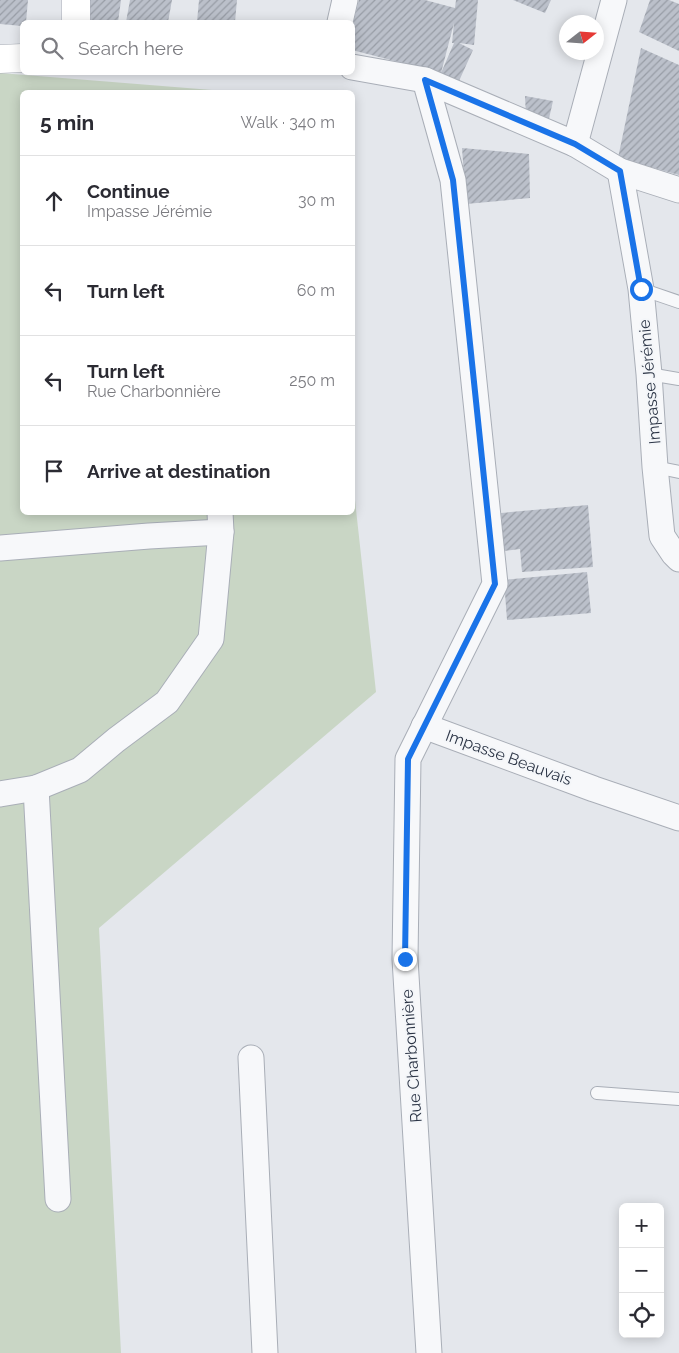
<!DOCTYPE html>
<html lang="en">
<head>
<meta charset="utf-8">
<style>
	:root { --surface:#fff; --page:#f7f7f7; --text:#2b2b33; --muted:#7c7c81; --line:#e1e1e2 }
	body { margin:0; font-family:Raleway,sans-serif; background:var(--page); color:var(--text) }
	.controls { position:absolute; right:15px; bottom:15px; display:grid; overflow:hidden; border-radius:8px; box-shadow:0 2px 12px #0003 }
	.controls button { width:45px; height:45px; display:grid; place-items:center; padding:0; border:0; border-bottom:1px solid var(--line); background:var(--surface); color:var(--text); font:25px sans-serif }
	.compass { position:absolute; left:559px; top:15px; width:45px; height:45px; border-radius:50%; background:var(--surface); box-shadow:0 2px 12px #0003; rotate:73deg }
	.stop { position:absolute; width:15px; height:15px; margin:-11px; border:4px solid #1a73e8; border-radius:50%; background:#fff }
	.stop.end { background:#1a73e8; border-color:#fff; box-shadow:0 1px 5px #0008 }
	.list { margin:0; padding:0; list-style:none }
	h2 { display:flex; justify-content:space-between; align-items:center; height:65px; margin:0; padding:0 20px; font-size:21px }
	h2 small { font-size:16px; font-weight:400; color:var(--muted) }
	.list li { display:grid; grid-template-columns:32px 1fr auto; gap:15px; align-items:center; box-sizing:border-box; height:90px; padding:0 20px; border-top:1px solid var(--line) }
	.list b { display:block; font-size:19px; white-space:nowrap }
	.list p { margin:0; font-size:16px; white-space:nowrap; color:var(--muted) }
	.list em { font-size:16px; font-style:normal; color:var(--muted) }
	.icon { flex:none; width:28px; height:28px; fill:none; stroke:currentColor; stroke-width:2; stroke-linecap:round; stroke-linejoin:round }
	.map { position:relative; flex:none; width:679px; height:1353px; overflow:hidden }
	.search { position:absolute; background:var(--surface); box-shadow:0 2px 12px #0003; left:20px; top:20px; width:335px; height:55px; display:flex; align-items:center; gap:12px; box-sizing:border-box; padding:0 18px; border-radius:8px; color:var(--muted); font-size:19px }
	.panel { position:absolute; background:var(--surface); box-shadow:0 2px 12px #0003; left:20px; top:90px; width:335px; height:425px; border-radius:8px }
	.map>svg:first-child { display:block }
	.grass { fill:#c9d6c5 }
	.building { fill:url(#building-hatch); fill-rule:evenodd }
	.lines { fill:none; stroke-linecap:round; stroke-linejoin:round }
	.lane-casing { stroke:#a9aeb7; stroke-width:14 }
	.street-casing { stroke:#a9aeb7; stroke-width:27 }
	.secondary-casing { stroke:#a9aeb7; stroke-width:29 }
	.lane { stroke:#f7f8fa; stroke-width:12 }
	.street { stroke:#f7f8fa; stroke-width:25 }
	.secondary { stroke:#fff; stroke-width:28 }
	.route { stroke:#1a73e8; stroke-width:6 }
	.labels { text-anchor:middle; stroke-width:4; stroke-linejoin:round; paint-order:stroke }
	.street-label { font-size:16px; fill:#2b3445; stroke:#f4f6f9 }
</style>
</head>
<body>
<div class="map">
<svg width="679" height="1353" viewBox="0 0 679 1353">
	<defs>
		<pattern id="building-hatch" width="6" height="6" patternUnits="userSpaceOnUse" patternTransform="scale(1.25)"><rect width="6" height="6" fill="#bbc0ca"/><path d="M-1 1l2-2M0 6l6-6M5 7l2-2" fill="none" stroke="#989da6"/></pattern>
	</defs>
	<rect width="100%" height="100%" fill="#e4e7ec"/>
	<polygon class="grass" points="0,73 237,92 22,92 22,512 352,512 353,482 376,692 99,928 121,1353 0,1353"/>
	<g class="building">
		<polygon points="0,0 28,0 26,22 22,22 22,26 0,24"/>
		<polygon points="90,0 121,0 118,22 87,22"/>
		<polygon points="130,0 172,0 168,22 126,22"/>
		<polygon points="199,0 237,0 235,22 197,22"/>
		<path d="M359,0H425L455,8L456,0H478L474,45L459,43L473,50L459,81L441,73L352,50V27ZM454,23L452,43H454L441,73Z"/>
		<polygon points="513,0 551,0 545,13"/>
		<polygon points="650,0 669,0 679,4 679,51 639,32"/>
		<polygon points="641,48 679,65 679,175 618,158"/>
		<polygon points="525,96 553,101 548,123 526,116"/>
		<polygon points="462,148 529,154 530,198 466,204"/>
		<polygon points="588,505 593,567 522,572 520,549 504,551 501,513"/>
		<polygon points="587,572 591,613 507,620 504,580"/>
	</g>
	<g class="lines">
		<defs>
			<g id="lane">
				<polyline points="641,289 679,302"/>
				<polyline points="649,374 679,379"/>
				<polyline points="655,467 679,472"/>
				<polyline points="597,1093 679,1099"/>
			</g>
			<g id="street">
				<polyline points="340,22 345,0"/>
				<polyline points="352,67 425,80 575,144 620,171 679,190"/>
				<polyline points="425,80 453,180 495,584 408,759 405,959 429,1353"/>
				<polyline points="575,144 614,0"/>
				<polyline points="620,171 641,289 649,374 655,467 662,536 674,554 679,559"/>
				<polyline points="0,548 149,536 221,532"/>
				<polyline points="424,726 594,789 679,818"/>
				<polyline points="36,788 58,1199"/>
				<polyline points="0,794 36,788 80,770 116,740 167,702 211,639 221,532 220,512"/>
				<polyline points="251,1058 265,1353"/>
			</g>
			<g id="secondary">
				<polyline points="76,22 76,0"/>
				<polyline points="0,59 22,58"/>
			</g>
		</defs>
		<use href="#lane" class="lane-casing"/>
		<use href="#street" class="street-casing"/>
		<use href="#secondary" class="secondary-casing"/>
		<use href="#lane" class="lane"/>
		<use href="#street" class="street"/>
		<use href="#secondary" class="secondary"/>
	</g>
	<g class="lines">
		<polyline class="route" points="405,959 408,759 495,584 453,180 425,80 575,144 620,171 641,289"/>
	</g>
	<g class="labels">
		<g class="street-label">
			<text transform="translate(649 382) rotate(-95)" y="6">Impasse Jérémie</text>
			<text transform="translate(509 757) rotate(20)" y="6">Impasse Beauvais</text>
			<text transform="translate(411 1056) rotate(-94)" y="6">Rue Charbonnière</text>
		</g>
	</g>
</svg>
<div class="controls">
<button>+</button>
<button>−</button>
<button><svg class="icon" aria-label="locate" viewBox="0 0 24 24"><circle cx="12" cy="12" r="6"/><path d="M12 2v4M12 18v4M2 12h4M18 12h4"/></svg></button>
</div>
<svg class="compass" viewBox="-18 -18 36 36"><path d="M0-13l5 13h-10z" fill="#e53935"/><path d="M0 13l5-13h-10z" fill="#7c7c81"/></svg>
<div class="stop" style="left:641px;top:289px"></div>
<div class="stop end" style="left:405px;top:959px"></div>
<div class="search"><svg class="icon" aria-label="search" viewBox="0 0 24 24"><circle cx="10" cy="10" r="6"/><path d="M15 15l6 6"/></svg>Search here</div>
<section class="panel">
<h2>5 min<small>Walk · 340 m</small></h2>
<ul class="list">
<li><svg class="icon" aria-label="ahead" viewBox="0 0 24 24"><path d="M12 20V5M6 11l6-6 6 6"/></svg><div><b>Continue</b><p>Impasse Jérémie</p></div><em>30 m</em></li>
<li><svg class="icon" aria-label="left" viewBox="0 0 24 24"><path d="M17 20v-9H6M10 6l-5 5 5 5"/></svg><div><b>Turn left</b></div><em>60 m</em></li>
<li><svg class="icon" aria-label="left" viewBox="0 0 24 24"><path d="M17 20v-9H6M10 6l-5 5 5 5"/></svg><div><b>Turn left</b><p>Rue Charbonnière</p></div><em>250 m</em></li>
<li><svg class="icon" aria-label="arrive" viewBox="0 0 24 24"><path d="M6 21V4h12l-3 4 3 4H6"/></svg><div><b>Arrive at destination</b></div></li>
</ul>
</section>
</div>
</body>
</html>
